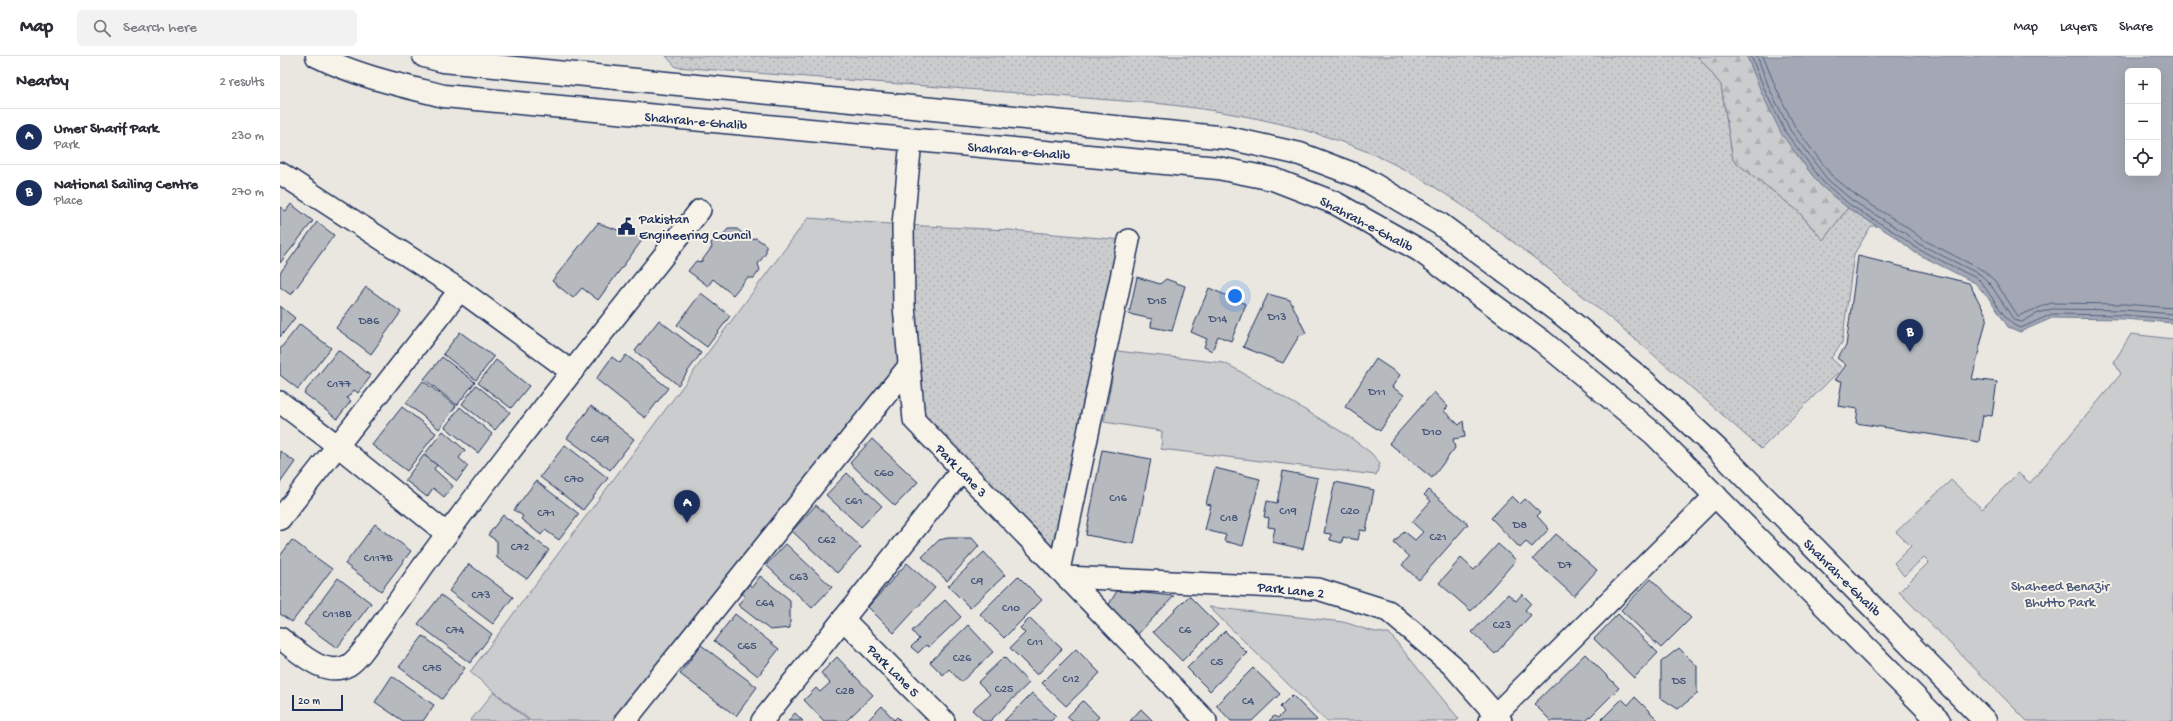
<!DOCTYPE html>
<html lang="en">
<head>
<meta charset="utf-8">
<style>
	:root { --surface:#fff; --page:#f2f2f3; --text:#2b2b33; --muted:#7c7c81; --line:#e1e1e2; --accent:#1b2f5e }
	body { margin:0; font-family:"Gochi Hand",sans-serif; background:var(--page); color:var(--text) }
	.controls { position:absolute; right:12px; top:12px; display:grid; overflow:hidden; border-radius:6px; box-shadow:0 4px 16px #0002 }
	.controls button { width:36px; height:36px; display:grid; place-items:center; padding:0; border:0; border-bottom:1px solid var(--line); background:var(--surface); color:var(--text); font:20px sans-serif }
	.scale { position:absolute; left:12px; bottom:10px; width:51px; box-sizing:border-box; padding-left:4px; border:2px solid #1b2f5e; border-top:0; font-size:11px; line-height:14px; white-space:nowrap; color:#1b2f5e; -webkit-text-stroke:3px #f7f3e8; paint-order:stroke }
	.you { position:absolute; left:955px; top:240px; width:14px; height:14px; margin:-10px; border:3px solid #fff; border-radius:50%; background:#1a73e8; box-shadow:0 0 0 6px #1a73e833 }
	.badge { display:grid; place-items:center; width:26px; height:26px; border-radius:50%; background:var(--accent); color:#fff; font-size:13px; font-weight:700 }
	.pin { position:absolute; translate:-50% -33px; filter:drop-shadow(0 1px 2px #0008) }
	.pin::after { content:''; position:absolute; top:21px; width:14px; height:12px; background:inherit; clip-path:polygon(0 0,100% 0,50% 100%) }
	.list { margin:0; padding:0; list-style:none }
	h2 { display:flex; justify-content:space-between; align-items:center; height:52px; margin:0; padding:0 16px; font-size:17px }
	h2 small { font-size:13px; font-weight:400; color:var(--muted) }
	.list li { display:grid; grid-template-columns:26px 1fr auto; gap:12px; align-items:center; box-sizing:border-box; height:56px; padding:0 16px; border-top:1px solid var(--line) }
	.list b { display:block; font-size:15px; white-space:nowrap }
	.list p { margin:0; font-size:13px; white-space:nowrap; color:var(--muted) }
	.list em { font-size:13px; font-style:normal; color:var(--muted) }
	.icon { flex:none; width:22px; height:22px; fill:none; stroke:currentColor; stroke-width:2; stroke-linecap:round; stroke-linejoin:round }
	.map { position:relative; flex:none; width:1893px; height:665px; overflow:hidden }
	header { display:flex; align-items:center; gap:24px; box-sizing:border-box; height:56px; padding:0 20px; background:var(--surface); border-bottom:1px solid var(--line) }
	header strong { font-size:19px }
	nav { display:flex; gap:22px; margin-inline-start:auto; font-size:14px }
	.search { width:280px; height:36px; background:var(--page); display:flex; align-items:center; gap:10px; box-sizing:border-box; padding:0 14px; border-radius:6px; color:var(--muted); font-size:15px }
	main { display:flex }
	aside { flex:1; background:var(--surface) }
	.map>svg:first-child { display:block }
	.grass { fill:url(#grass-dots); stroke:#737e96 }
	.forest { fill:url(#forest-firs); stroke:#737e96 }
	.park { fill:#cbcccd; stroke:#737e96 }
	.water { fill:#a3a8b4; stroke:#6d7892; fill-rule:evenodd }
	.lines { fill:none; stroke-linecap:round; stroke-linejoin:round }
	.shore { stroke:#515f80; stroke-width:1 }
	.building { fill:#b6babf; stroke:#1b2f5e }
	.minor-casing { stroke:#1b2f5e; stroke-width:24 }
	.major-casing { stroke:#1b2f5e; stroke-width:25 }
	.minor { stroke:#f7f3e8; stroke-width:21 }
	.major { stroke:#f7f3e8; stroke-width:22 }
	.labels { text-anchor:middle; stroke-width:4; stroke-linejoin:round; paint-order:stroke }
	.number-label { font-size:12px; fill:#425276 }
	.street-label { font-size:14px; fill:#1b2f5e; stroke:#f7f3e8 }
	.poi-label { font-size:14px; fill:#1b2f5e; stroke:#f7f3e8; text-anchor:start }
	.park-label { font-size:14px; fill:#47567a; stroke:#f7f3e8 }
</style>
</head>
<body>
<header>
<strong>Map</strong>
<div class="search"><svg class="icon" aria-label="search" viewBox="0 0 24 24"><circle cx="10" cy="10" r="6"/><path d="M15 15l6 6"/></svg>Search here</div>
<nav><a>Map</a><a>Layers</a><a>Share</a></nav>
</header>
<main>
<aside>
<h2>Nearby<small>2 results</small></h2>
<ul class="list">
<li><span class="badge">A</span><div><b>Umer Sharif Park</b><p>Park</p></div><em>230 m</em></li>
<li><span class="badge">B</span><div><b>National Sailing Centre</b><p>Place</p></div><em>270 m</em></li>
</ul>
</aside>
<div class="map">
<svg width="1893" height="665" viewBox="0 0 1893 665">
	<defs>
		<pattern id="grass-dots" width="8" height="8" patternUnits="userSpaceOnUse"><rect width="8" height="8" fill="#cbcccd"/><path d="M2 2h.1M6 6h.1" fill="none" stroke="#aeb0b2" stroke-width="1.8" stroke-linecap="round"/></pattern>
		<pattern id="forest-firs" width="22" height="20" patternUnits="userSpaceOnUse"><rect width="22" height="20" fill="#cbcccd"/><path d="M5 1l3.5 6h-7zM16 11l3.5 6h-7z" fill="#aeb0b2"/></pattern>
	</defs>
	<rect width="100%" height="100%" fill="#eae7e0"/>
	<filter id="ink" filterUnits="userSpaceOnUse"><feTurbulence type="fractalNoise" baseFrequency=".025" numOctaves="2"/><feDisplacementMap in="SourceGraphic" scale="8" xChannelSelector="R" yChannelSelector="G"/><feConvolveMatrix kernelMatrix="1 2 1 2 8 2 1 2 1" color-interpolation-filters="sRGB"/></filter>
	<g filter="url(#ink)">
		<g class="grass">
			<path d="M386,0H1418L1441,29L1453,104L1518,155L1543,184L1568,152L1597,170H1591L1574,198L1562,287L1551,302L1562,312L1481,393C1400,321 1320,250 1233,186C1184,150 1140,117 1083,94C1019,68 952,56 883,48L396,11Z"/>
			<polygon points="623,169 729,174 843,184 775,509 634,364"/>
		</g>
		<path class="forest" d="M1418,0H1467C1485,47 1506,90 1540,128C1548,137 1559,145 1568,152L1543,184L1518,155L1453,104L1441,29Z"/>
		<g class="park">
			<polygon points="528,162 623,169 630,318 357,665 251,665 190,616"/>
			<polygon points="1851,278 1893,283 1893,665 1747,665 1619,536 1649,506 1644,501 1624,520 1614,507 1631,490 1616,476 1671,424 1702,453 1738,417 1750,427 1841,318 1834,306"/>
			<polygon points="837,295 944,307 956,313 1067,379 1091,397 1100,407 1096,419 881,393 882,375 824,366"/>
			<path d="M929,551L1063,566C1079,570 1093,578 1109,577L1179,663L1176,665H1046Z"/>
			<polygon points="214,636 249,665 190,665"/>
		</g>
		<path class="water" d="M1467,0H1893V267L1844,263L1772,262L1740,276L1728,271L1711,245L1695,227L1634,196L1617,182L1568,152L1540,129L1502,79L1482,38ZM1848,15H1878V117H1848Z"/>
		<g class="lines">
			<g class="shore">
				<path d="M1471,0L1486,37L1506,77L1543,126L1570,149L1619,179L1636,192L1698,223C1711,236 1726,270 1741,272L1772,258L1844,259L1893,263"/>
				<polyline points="1477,0 1490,34 1510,74 1547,123 1573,145 1622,175 1639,188 1701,219 1710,228 1734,264 1742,266 1758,257 1772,253 1844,254 1893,258"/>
				<polyline points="1483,0 1496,32 1515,71 1551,119 1577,140 1625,170 1642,183 1704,215 1715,225 1738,260 1771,247 1844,248 1893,252"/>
			</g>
		</g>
		<g class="building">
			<polygon points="11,148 33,165 0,207 0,151 6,155"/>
			<polygon points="37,166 54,179 11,239 0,231 0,217"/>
			<polygon points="318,167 363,183 318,244 302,232 293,242 272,225"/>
			<polygon points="448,173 457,173 470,183 476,182 486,189 486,197 478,208 480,214 474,222 467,222 453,239 433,223 428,230 408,215 416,205 421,206 432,191 431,187 437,181 441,181"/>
			<polygon points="1578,200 1689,227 1707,261 1692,323 1717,326 1712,360 1703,359 1699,386 1576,367 1578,353 1558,350 1562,325 1555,324 1566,309 1557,302 1566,290"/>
			<polygon points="857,221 880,228 886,223 905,230 892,275 871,271 872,263 849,258"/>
			<polygon points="86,231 121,256 91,298 56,272"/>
			<polygon points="929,232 966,248 951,285 938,280 932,295 924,291 927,283 911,276"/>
			<polygon points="421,237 450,260 427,291 397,269"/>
			<polygon points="988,238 1010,244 1026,277 1019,280 1003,307 963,291"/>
			<polygon points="0,250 15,262 0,281"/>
			<polygon points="379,264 421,297 398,329 355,295"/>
			<polygon points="20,268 51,292 18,333 0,319 0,293"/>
			<polygon points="180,276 214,301 196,324 163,298"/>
			<polygon points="58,294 91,320 78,337 74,334 67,342 71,345 57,363 24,337"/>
			<polygon points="346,299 388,332 365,362 316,323 332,301 340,307"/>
			<polygon points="162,301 195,326 177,349 144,323"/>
			<polygon points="1096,303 1120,319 1112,331 1124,339 1100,375 1065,351"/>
			<polygon points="216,304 249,330 231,352 198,327"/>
			<polygon points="143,325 176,350 159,373 126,347"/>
			<polygon points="196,329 230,356 215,374 182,348"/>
			<polygon points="1154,336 1168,351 1164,355 1179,369 1183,365 1185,381 1173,383 1175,392 1152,422 1109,387"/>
			<polygon points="311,350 354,383 330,414 287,382"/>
			<polygon points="122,351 156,377 127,415 92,389"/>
			<polygon points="180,351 212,378 198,397 165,371"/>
			<polygon points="163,375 185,394 179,402 188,410 177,425 144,399"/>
			<polygon points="592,383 638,426 615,450 570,407"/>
			<polygon points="285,389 328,422 303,454 260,421"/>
			<polygon points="822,394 871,403 854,488 806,479"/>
			<polygon points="0,395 15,406 0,427"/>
			<polygon points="144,399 157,409 154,413 173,430 164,441 153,432 147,441 125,424"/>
			<polygon points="935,412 980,423 963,490 944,485 946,479 925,474 931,449 926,448"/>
			<polygon points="1003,415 1038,422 1023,493 992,486 995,472 988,471 989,462 984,461 987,445 997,447"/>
			<polygon points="567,417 602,450 581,471 546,439"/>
			<polygon points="256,425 299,458 279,484 265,474 261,479 241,463 243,460 234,454"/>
			<polygon points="1055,426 1094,434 1086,475 1080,474 1078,484 1063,481 1062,487 1050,484 1051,478 1044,477"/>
			<polygon points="1149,434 1188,468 1139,524 1122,509 1129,501 1114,487 1124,475 1135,484 1143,476 1132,466 1151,445 1144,439"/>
			<polygon points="1232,440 1240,448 1245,443 1260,457 1257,460 1269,473 1252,491 1246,486 1240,492 1211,462"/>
			<polygon points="536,449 581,491 557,517 512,475"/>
			<polygon points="223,459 269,494 247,523 217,502 217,485 208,479"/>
			<polygon points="95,468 131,495 101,535 65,508"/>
			<polygon points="1276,478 1317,514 1294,540 1253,503"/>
			<polygon points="668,482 692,482 699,490 667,525 642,501 659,484"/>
			<polygon points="12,484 52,513 12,566 0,558 0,500"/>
			<polygon points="506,488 552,531 532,552 486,509"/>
			<polygon points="1218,488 1236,504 1191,555 1159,527 1181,502 1194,514"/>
			<polygon points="704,496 725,519 690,552 668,530"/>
			<polygon points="627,507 655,532 614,577 588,551"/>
			<polygon points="189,508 233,541 213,568 169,535"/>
			<polygon points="480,520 510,544 510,572 490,574 458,549 465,540 462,538 469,528 472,531"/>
			<polygon points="738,520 762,544 724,582 700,558"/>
			<polygon points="58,522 91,547 57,592 24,568"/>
			<polygon points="1371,523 1411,562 1381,592 1341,554"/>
			<polygon points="837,535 843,535 894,540 857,579 828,550"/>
			<polygon points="1228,538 1236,545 1242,538 1251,547 1245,554 1251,559 1215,598 1192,576"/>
			<polygon points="161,539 212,578 190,607 138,568"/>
			<polygon points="909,540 938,569 902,605 873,576"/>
			<polygon points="665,544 681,561 649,591 646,589 638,597 631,591 639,583 632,575"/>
			<polygon points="455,558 499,593 478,620 434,585"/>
			<polygon points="1338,558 1378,597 1354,622 1314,583"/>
			<polygon points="750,562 782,593 757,619 730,592 745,577 740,572"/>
			<polygon points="688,569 713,596 681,626 669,613 663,619 650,606"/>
			<polygon points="945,575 967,597 930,635 907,612"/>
			<polygon points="143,580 185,612 162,643 119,611"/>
			<polygon points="421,589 477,631 456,660 400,618"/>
			<polygon points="1399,592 1417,610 1417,638 1398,653 1381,642 1381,606"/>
			<polygon points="796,593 820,617 786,650 762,627"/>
			<polygon points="1305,598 1339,632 1306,665 1271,665 1254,648"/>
			<polygon points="557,601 593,639 566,665 544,665 524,644 536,632 540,636 550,627 541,617"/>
			<polygon points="724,601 749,627 710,665 704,665 692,654 710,638 698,626"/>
			<polygon points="973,612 1000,638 972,665 951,665 936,649"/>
			<polygon points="112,620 154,649 143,665 123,665 95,646"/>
			<polygon points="752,637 776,660 771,665 724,665"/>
			<polygon points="1012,639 1037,664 1036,665 989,665 994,660 998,662 1004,656 1000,651"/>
			<polygon points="1355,641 1379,665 1320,665 1342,643 1348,649"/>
			<polygon points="803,645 819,661 815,665 792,665 787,661"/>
			<polygon points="602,650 614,664 617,661 621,665 587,665"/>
			<polygon points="861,653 873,665 850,665"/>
			<polygon points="515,657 523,665 508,665"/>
		</g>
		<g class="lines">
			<defs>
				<g id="minor">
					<polyline points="631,84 623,169 624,250 634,364 926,665"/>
					<polyline points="0,117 180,234 292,316"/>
					<polyline points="0,346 58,390 167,478"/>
					<polyline points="0,463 180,234"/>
					<polyline points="779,514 849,184"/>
					<polyline points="786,521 1038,533 1108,555 1172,609 1221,665"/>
					<polyline points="563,563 664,665"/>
					<path d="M0,582C18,595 44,623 69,609C81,601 91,583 100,571C122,540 144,508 167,478C249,368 335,261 420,154"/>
					<polyline points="345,665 629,310"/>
					<polyline points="482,665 682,414"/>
					<polyline points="1209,665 1436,439"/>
				</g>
				<g id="major">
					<path d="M37,0C77,20 120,29 164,40L938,112L993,123L1055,147L1139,194L1262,285L1374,378L1659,665"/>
					<polyline points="144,0 163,5 948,82 1020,98 1081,121 1160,168 1284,260 1365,326 1438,394 1705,665"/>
				</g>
			</defs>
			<use href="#minor" class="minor-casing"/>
			<use href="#major" class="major-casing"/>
			<use href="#minor" class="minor"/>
			<use href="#major" class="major"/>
		</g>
	</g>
	<defs>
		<symbol id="civic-bare" viewBox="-9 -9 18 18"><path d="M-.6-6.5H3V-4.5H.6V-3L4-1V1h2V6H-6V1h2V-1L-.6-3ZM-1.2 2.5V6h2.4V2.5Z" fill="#1b2f5e" stroke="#f7f3e8" stroke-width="2.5" paint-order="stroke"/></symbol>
	</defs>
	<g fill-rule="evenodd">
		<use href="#civic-bare" x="334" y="158" width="25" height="25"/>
	</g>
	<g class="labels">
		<g class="number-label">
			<text x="877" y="248">D15</text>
			<text x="997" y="264">D13</text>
			<text x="938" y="266">D14</text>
			<text x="89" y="268">D86</text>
			<text x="59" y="331">C177</text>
			<text x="1097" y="339">D11</text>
			<text x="1152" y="379">D10</text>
			<text x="320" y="386">C69</text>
			<text x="604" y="420">C60</text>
			<text x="294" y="426">C70</text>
			<text x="838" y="445">C16</text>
			<text x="574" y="448">C61</text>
			<text x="1008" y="458">C19</text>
			<text x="1070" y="458">C20</text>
			<text x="266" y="460">C71</text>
			<text x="949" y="465">C18</text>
			<text x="1240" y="472">D8</text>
			<text x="1158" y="484">C21</text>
			<text x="547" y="487">C62</text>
			<text x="240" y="494">C72</text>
			<text x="98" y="505">C117B</text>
			<text x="1285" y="512">D7</text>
			<text x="519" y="524">C63</text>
			<text x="697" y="528">C9</text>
			<text x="201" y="542">C73</text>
			<text x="485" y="550">C64</text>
			<text x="731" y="555">C10</text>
			<text x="57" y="561">C118B</text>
			<text x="1222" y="572">C23</text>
			<text x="175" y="577">C74</text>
			<text x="905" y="577">C6</text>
			<text x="755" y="589">C11</text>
			<text x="467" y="593">C65</text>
			<text x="682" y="605">C26</text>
			<text x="937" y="609">C5</text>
			<text x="152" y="615">C75</text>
			<text x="791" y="626">C12</text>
			<text x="1399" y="628">D5</text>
			<text x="724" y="636">C25</text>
			<text x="565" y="638">C28</text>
			<text x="968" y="648">C4</text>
		</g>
		<g class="street-label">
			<text transform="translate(416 64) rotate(5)" y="5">Shahrah-e-Ghalib</text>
			<text transform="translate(739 94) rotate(5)" y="5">Shahrah-e-Ghalib</text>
			<text transform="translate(1087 167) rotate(28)" y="5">Shahrah-e-Ghalib</text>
			<text transform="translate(682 414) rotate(46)" y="5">Park Lane 3</text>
			<text transform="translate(1563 521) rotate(45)" y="5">Shahrah-e-Ghalib</text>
			<text transform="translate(1011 533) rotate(6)" y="5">Park Lane 2</text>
			<text transform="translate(614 614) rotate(45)" y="5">Park Lane 5</text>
		</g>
		<g class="poi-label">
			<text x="359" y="167">Pakistan<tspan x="359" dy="16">Engineering Council</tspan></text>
		</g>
		<g class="park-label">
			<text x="1780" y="534">Shaheed Benazir<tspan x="1780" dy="16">Bhutto Park</tspan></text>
		</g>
	</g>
</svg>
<div class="controls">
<button>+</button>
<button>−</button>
<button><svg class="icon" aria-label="locate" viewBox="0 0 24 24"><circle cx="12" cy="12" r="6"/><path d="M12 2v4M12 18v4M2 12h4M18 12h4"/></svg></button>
</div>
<div class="scale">20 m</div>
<div class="you"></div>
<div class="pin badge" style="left:407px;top:467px">A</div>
<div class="pin badge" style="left:1630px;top:296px">B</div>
</div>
</main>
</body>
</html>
